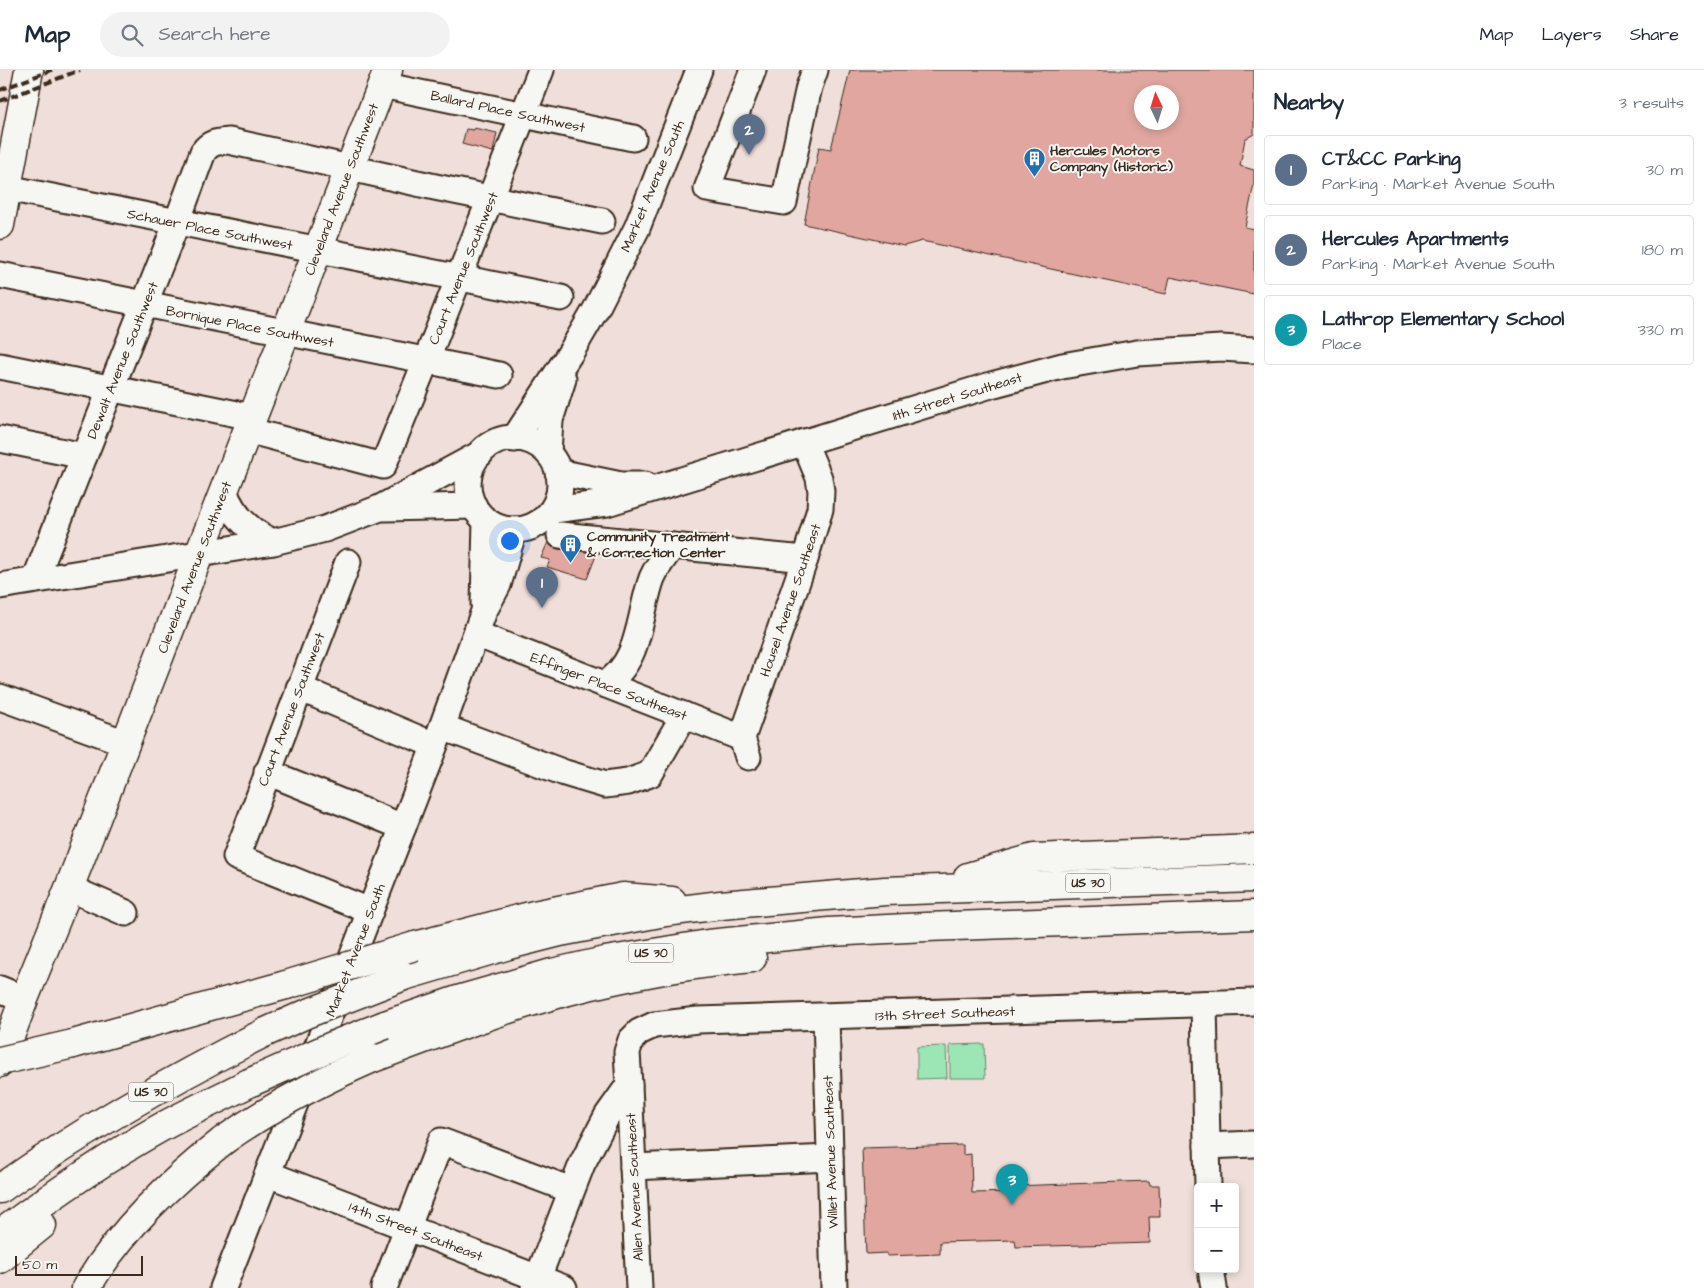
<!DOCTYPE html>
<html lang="en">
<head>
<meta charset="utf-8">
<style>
	:root { --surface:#fff; --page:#f2f2f3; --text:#1f2937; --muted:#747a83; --line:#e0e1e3; --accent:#1f6fb2 }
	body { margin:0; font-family:"Architects Daughter",sans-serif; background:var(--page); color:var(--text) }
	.controls { position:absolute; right:15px; bottom:15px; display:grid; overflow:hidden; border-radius:5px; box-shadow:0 2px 8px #0003 }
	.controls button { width:45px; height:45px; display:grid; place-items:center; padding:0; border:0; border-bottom:1px solid var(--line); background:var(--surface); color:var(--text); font:25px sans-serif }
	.compass { position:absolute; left:1134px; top:15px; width:45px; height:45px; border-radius:50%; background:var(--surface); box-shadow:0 2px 8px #0003; rotate:356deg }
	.scale { position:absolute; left:15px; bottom:12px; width:128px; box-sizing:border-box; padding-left:5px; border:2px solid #3b2a1e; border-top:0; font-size:14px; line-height:18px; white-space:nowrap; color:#3b2a1e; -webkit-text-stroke:4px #f6f6f2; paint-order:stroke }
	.you { position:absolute; left:509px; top:470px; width:18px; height:18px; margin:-12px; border:4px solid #fff; border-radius:50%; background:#1a73e8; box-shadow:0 0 0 8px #1a73e833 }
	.badge { display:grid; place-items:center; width:32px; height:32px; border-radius:50%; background:var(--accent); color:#fff; font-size:16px; font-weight:700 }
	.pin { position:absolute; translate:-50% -41px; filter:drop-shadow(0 1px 2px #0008) }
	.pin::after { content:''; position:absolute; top:26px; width:18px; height:15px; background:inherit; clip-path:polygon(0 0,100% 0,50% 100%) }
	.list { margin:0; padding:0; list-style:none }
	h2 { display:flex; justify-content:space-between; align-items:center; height:65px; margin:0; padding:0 20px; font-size:21px }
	h2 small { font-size:16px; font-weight:400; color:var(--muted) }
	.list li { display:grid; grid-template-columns:32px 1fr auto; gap:15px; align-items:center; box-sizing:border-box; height:70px; margin:0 10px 10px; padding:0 10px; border:1px solid var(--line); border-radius:5px }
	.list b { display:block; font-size:19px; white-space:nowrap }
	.list p { margin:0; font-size:16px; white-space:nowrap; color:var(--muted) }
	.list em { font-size:16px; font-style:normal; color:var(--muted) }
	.icon { flex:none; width:28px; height:28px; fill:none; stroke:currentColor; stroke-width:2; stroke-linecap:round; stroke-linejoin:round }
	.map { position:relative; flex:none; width:1254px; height:1218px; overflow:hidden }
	header { display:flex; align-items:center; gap:30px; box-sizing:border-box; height:70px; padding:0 25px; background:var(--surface); border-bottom:1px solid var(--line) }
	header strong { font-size:24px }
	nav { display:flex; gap:28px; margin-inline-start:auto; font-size:18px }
	.search { width:350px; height:45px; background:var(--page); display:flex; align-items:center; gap:12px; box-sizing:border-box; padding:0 18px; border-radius:28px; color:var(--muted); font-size:19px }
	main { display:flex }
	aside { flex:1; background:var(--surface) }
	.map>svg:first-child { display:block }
	.green { fill:#9ce6b5; stroke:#6c886a }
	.building { fill:#e0a69f; stroke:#3b2a1e; fill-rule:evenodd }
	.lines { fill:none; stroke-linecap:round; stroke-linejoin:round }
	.minor-casing { stroke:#3b2a1e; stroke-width:29 }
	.major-casing { stroke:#3b2a1e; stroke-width:31 }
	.highway-casing { stroke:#3b2a1e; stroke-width:31 }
	.minor { stroke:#f6f6f2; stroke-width:25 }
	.major { stroke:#f6f6f2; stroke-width:28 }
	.highway { stroke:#f6f6f2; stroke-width:28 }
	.rail { stroke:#3b2a1e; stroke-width:4; stroke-dasharray:8 4; stroke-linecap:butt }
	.highway-bridge-casing { stroke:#3b2a1e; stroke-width:31; stroke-linecap:butt }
	.highway-bridge { stroke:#f6f6f2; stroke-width:28 }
	.labels { text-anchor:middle; stroke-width:4; stroke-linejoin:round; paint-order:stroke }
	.shield { fill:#f6f6f2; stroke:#73675e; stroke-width:1 }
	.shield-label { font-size:12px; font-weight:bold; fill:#3b2a1e }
	.street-label { font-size:14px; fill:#3b2a1e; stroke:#f6f6f2 }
	.poi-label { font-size:14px; font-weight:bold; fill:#3b2a1e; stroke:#f6f6f2; text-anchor:start }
</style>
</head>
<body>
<header>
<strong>Map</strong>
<div class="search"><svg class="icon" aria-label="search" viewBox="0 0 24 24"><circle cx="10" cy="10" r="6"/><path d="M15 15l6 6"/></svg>Search here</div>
<nav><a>Map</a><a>Layers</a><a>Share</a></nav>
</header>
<main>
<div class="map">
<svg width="1254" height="1218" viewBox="0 0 1254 1218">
	<rect width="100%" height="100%" fill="#efded9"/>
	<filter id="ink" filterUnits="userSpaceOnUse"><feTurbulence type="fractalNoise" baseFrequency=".02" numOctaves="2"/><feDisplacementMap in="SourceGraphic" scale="10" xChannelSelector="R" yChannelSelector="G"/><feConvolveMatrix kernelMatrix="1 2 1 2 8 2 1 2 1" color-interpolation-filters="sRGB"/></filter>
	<g filter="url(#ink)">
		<g class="green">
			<polygon points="984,974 985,1008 950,1008 950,975"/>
			<polygon points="946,976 947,1008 917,1009 917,977"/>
		</g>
		<g class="building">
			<path d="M850,0H1254V64L1245,69L1240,96L1254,100V114L1245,157L1254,159V224L1170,207L1166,224L922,171L904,176L804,154L819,77L831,79ZM1142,22H1172V52H1142Z"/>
			<polygon points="474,58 497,63 493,82 462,74 466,59 474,60"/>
			<polygon points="548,472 552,477 559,479 597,483 587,509 547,497 550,490 541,488"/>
			<polygon points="963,1075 963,1085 971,1084 972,1123 1014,1122 1013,1116 1149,1111 1150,1115 1159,1115 1160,1147 1149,1147 1150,1173 1016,1177 1015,1170 940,1172 940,1184 887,1186 887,1183 866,1184 862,1078"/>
		</g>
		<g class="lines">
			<defs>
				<g id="minor">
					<polyline points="753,0 707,119 784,132 809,17 815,0"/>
					<polyline points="382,15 633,68"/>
					<polyline points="7,118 561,228"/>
					<polyline points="0,205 499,305"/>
					<polyline points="0,296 252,347"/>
					<polyline points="247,360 383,396 426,291 541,0"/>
					<circle cx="514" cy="414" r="46"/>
					<polyline points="0,369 84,386"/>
					<polyline points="514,369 571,282 596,239 637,158 699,0"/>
					<polyline points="548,383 550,350 563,309"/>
					<polyline points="558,402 621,415 645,415"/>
					<path d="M224,420C232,445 249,461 273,472"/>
					<polyline points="385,438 474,436"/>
					<polyline points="553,440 607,433 991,315 1062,296 1137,283 1221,278 1254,280"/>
					<polyline points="560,465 805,489"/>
					<polyline points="348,492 236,787 370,841"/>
					<path d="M35,510L177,152L203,82C210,72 217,72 229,71L435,117L602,151"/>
					<polyline points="0,516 273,472 325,459 380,438 480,384"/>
					<polyline points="484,534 486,450"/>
					<polyline points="476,564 742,668"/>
					<path d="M604,614C641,594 639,543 652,508C657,496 665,486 673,476"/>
					<polyline points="299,618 434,675"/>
					<polyline points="0,627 126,673"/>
					<polyline points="442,657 565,703 605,715 628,712 650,704 684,645"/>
					<polyline points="748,687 742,668 805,489 820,439 821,421 819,408 804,372"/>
					<polyline points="267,702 403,757"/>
					<polyline points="69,818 126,843"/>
					<polyline points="0,919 24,929"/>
					<polyline points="1204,934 1208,1117"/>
					<polyline points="826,947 834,1218"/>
					<polyline points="629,1015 639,1218"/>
					<polyline points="1207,1076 1254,1074"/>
					<polyline points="633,1097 830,1088"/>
					<polyline points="268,1104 564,1218"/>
					<polyline points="1211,1199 1214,1218"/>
					<polyline points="223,1218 442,657 484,541 498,515 514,460"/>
					<polyline points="384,1218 441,1071 571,1120"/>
					<polyline points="534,1218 582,1094 607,1046 629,1015 627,982 631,970 639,962 654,955 698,950 1254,932"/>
				</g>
				<g id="major">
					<polyline points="0,155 29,0"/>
					<polyline points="0,993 24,929 69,818 388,0"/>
				</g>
				<g id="highway">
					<polyline points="968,807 1034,788 1254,779"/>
					<polyline points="415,876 534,845 623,827 672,831"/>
					<polyline points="404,906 509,875 560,862 665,842 721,835 885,821 1254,808"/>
					<polyline points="385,955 458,930 552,903 605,891 708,874 829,862 926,857 1254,845"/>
					<polyline points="73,974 286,915"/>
					<path d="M373,988C437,964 502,939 568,921C628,905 690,894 752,888"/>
					<path d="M0,1119C84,1059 174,1008 266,962"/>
					<path d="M0,1164C51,1126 104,1089 160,1058C189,1042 220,1028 249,1013"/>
					<polyline points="0,1189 42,1155"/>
					<path d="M86,1218C121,1159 171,1112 224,1070"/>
				</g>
			</defs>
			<use href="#minor" class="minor-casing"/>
			<use href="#major" class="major-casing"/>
			<use href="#highway" class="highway-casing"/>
			<use href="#minor" class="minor"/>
			<use href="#major" class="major"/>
			<use href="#highway" class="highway"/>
			<g class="rail">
				<polyline points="0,20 52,0"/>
				<polyline points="0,31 80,0"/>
			</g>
			<defs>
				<g id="highway-bridge">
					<polyline points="286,915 415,876"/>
					<polyline points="266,962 306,944 404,906"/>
					<polyline points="0,991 73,974"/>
					<polyline points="249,1013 339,973 385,955"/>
					<path d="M224,1070C271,1037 320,1011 373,988"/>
				</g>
			</defs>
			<use href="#highway-bridge" class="highway-bridge-casing"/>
			<use href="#highway-bridge" class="highway-bridge"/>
		</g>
	</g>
	<defs>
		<symbol id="building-pin" viewBox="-11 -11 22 30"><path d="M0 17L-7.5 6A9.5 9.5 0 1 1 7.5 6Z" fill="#1f6fb2" stroke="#f6f6f2"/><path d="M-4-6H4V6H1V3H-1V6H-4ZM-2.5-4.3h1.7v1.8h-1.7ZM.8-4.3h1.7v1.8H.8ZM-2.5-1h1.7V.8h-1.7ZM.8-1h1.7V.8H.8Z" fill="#fff"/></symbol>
	</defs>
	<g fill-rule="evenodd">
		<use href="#building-pin" x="1022" y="76" width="25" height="34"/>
		<use href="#building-pin" x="558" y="462" width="25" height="34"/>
	</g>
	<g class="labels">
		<g class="shield">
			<rect x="1065.5" y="803.5" width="45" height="19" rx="4"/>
			<rect x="628.5" y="873.5" width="45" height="19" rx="4"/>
			<rect x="128.5" y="1012.5" width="45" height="19" rx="4"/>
		</g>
		<g class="shield-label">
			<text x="1088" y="817">US 30</text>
			<text x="651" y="887">US 30</text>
			<text x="151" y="1026">US 30</text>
		</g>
		<g class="street-label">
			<text transform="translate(508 41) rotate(12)" y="5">Ballard Place Southwest</text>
			<text transform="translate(652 116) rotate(-67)" y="5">Market Avenue South</text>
			<text transform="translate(341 119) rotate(-69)" y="5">Cleveland Avenue Southwest</text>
			<text transform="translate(210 159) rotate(11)" y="5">Schauer Place Southwest</text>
			<text transform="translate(463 198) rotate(-68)" y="5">Court Avenue Southwest</text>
			<text transform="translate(250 256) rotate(11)" y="5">Bornique Place Southwest</text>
			<text transform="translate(122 290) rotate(-68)" y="5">Dewalt Avenue Southwest</text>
			<text transform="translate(957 326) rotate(-17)" y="5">11th Street Southeast</text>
			<text transform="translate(194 497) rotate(-69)" y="5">Cleveland Avenue Southwest</text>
			<text transform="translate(790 530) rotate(-71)" y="5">Housel Avenue Southeast</text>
			<text transform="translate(609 616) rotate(21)" y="5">Effinger Place Southeast</text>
			<text transform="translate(291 639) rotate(-69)" y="5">Court Avenue Southwest</text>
			<text transform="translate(355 880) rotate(-69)" y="5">Market Avenue South</text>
			<text transform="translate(945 943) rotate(-2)" y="5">13th Street Southeast</text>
			<text transform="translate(830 1082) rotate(-92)" y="5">Willet Avenue Southeast</text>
			<text transform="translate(634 1117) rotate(-93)" y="5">Allen Avenue Southeast</text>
			<text transform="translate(416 1161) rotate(21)" y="5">14th Street Southeast</text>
		</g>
		<g class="poi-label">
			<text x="1050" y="85">Hercules Motors<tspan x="1050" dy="16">Company (Historic)</tspan></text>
			<text x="587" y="471">Community Treatment<tspan x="587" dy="16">&amp; Correction Center</tspan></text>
		</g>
	</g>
</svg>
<div class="controls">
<button>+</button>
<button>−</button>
</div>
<svg class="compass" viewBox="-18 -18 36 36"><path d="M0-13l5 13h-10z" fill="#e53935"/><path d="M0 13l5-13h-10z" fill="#747a83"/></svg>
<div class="scale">50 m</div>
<div class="you"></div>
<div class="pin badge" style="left:542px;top:538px;background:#5c6f8a">1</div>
<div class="pin badge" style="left:749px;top:85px;background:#5c6f8a">2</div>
<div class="pin badge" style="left:1012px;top:1135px;background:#0f9aa8">3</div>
</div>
<aside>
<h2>Nearby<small>3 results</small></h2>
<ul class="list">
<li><span class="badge" style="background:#5c6f8a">1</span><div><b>CT&amp;CC Parking</b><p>Parking · Market Avenue South</p></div><em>30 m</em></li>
<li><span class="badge" style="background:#5c6f8a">2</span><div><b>Hercules Apartments</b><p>Parking · Market Avenue South</p></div><em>180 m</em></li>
<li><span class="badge" style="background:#0f9aa8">3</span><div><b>Lathrop Elementary School</b><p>Place</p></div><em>330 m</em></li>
</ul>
</aside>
</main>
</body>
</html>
